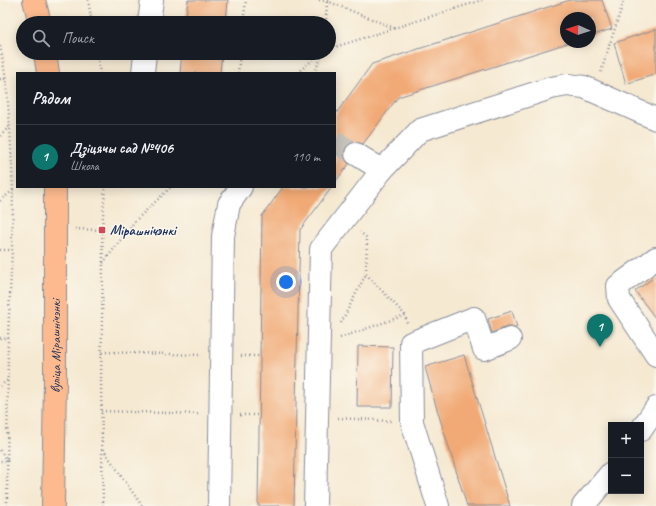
<!DOCTYPE html>
<html lang="ru">
<head>
<meta charset="utf-8">
<style>
	:root { --surface:#171b24; --page:#242831; --text:#f1f3f6; --muted:#9ea1a6; --line:#363941; --accent:#0f766e }
	body { margin:0; font-family:Caveat,sans-serif; background:var(--page); color:var(--text) }
	.controls { position:absolute; right:12px; bottom:12px; display:grid; overflow:hidden; border-radius:0px; box-shadow:0 2px 10px #0003 }
	.controls button { width:36px; height:36px; display:grid; place-items:center; padding:0; border:0; border-bottom:1px solid var(--line); background:var(--surface); color:var(--text); font:20px sans-serif }
	.compass { position:absolute; left:560px; top:12px; width:36px; height:36px; border-radius:50%; background:var(--surface); box-shadow:0 2px 10px #0003; rotate:273deg }
	.you { position:absolute; left:286px; top:282px; width:14px; height:14px; margin:-10px; border:3px solid #fff; border-radius:50%; background:#1a73e8; box-shadow:0 0 0 6px #1a73e833 }
	.badge { display:grid; place-items:center; width:26px; height:26px; border-radius:50%; background:var(--accent); color:#fff; font-size:13px; font-weight:700 }
	.pin { position:absolute; translate:-50% -33px; filter:drop-shadow(0 1px 2px #0008) }
	.pin::after { content:''; position:absolute; top:21px; width:14px; height:12px; background:inherit; clip-path:polygon(0 0,100% 0,50% 100%) }
	.list { margin:0; padding:0; list-style:none }
	h2 { display:flex; justify-content:space-between; align-items:center; height:52px; margin:0; padding:0 16px; font-size:17px }
	h2 small { font-size:13px; font-weight:400; color:var(--muted) }
	.list li { display:grid; grid-template-columns:26px 1fr auto; gap:12px; align-items:center; box-sizing:border-box; height:64px; padding:0 16px; border-top:1px solid var(--line) }
	.list b { display:block; font-size:15px; white-space:nowrap }
	.list p { margin:0; font-size:13px; white-space:nowrap; color:var(--muted) }
	.list em { font-size:13px; font-style:normal; color:var(--muted) }
	.icon { flex:none; width:22px; height:22px; fill:none; stroke:currentColor; stroke-width:2; stroke-linecap:round; stroke-linejoin:round }
	.map { position:relative; flex:none; width:656px; height:506px; overflow:hidden }
	.search { position:absolute; background:var(--surface); box-shadow:0 2px 10px #0003; left:16px; top:16px; width:320px; height:44px; display:flex; align-items:center; gap:10px; box-sizing:border-box; padding:0 14px; border-radius:22px; color:var(--muted); font-size:15px }
	.panel { position:absolute; background:var(--surface); box-shadow:0 2px 10px #0003; left:16px; top:72px; width:320px; height:116px; border-radius:0px }
	.map>svg:first-child { display:block }
	.building { fill:#f1a974 }
	.lines { fill:none; stroke-linecap:round; stroke-linejoin:round }
	.minor-tunnel { stroke:#c9c4bb; stroke-width:22; stroke-dasharray:22 11; stroke-linecap:butt }
	.minor-casing { stroke:#888c98; stroke-width:24 }
	.major-casing { stroke:#888c98; stroke-width:24 }
	.path { stroke:#888c98; stroke-width:2.5; stroke-dasharray:1 3; stroke-linecap:butt }
	.minor { stroke:#fff; stroke-width:22 }
	.major { stroke:#fcba8e; stroke-width:22 }
	.poi-dot { fill:#d1495b; stroke:#fbf7ec; stroke-width:1.5 }
	.labels { text-anchor:middle; stroke-width:3; stroke-linejoin:round; paint-order:stroke }
	.poi-label { font-size:14px; font-weight:bold; fill:#1b2f5e; stroke:#fbf7ec; text-anchor:start }
	.street-label { font-size:14px; fill:#1b2f5e; stroke:#fbf7ec }
</style>
</head>
<body>
<div class="map">
<svg width="656" height="506" viewBox="0 0 656 506">
	<rect width="100%" height="100%" fill="#fbf7ec"/>
	<filter id="ink" filterUnits="userSpaceOnUse"><feTurbulence type="fractalNoise" baseFrequency=".025" numOctaves="2"/><feDisplacementMap in="SourceGraphic" scale="8" xChannelSelector="R" yChannelSelector="G"/><feConvolveMatrix kernelMatrix="1 2 1 2 8 2 1 2 1" color-interpolation-filters="sRGB"/></filter>
	<filter id="wash" filterUnits="userSpaceOnUse"><feTurbulence type="fractalNoise" baseFrequency=".012" numOctaves="4" result="noise"/><feDisplacementMap in="SourceGraphic" scale="16" xChannelSelector="R" yChannelSelector="G"/><feGaussianBlur stdDeviation="0.9" result="paint"/><feColorMatrix in="noise" values="0 0 0 0 0 0 0 0 0 0 0 0 0 0 0 0 0 1.4 0 .05"/><feComposite in="paint" operator="in"/></filter>
	<g filter="url(#wash)">
		<rect width="100%" height="100%" fill="#f5e9d2"/>
		<g id="blocks">
			<g class="building">
				<polygon points="188,0 228,0 226,23 185,23"/>
				<polygon points="570,0 602,0 612,29 590,36 590,18 566,18 566,42 571,42 398,97 363,144 356,142 350,143 346,147 344,154 345,160 349,164 335,182 335,115 372,64"/>
				<polygon points="656,29 656,74 626,84 614,43"/>
				<polygon points="182,53 222,53 220,73 180,73"/>
				<polygon points="283,187 332,187 300,230 297,356 294,506 258,506 262,216"/>
				<polygon points="656,276 656,319 635,291"/>
				<polygon points="512,311 517,327 506,327 492,333 488,319"/>
				<polygon points="358,346 393,347 392,407 357,407"/>
				<polygon points="464,355 510,506 467,506 436,406 425,367"/>
			</g>
		</g>
	</g>
	<g filter="url(#ink)">
		<use href="#blocks" fill-opacity="0" stroke="#888c98" stroke-width="1"/>
		<g class="lines">
			<polyline class="minor-tunnel" points="335,142 356,154"/>
			<defs>
				<g id="minor">
					<polyline points="149,23 152,0"/>
					<polyline points="143,73 145,53"/>
					<polyline points="356,154 382,170"/>
					<polyline points="656,258 618,286 619,299 656,355"/>
					<polyline points="641,430 656,408"/>
					<polyline points="219,506 223,236 229,204 241,187"/>
					<polyline points="315,506 321,249 382,170 420,130 551,88 567,85 584,87 656,119"/>
					<polyline points="438,506 412,422 411,343 474,318 484,349 510,339"/>
					<polyline points="583,506 611,473"/>
				</g>
				<g id="major">
					<polyline points="34,0 40,23"/>
					<polyline points="45,53 48,73"/>
					<path id="s1" d="M53,506L55,381V187"/>
				</g>
			</defs>
			<use href="#minor" class="minor-casing"/>
			<use href="#major" class="major-casing"/>
			<g class="path">
				<polyline points="88,0 92,23"/>
				<polyline points="319,0 327,1 394,28"/>
				<polyline points="243,23 246,0"/>
				<polyline points="326,23 327,0"/>
				<polyline points="0,46 6,79 10,126 13,190 12,250 8,338 7,506"/>
				<polyline points="329,49 482,0"/>
				<polyline points="97,53 100,73"/>
				<polyline points="601,72 624,0"/>
				<polyline points="238,73 240,53"/>
				<polyline points="297,73 321,53"/>
				<polyline points="314,73 323,53"/>
				<polyline points="0,79 6,79"/>
				<polyline points="0,136 9,127"/>
				<polyline points="0,201 13,190"/>
				<polyline points="75,229 102,230"/>
				<polyline points="0,250 12,250"/>
				<polyline points="103,263 136,220 171,187"/>
				<polyline points="366,274 405,315 407,323"/>
				<polyline points="341,323 366,274 367,238 360,232"/>
				<polyline points="0,338 8,338"/>
				<polyline points="340,338 405,315"/>
				<polyline points="102,352 202,355"/>
				<polyline points="241,356 260,356"/>
				<polyline points="0,386 8,380"/>
				<polyline points="101,411 201,414"/>
				<polyline points="240,415 259,415"/>
				<polyline points="338,418 393,421"/>
				<polyline points="103,449 142,506"/>
				<polyline points="0,450 8,461 0,461"/>
				<polyline points="103,506 101,382 103,263 102,230 105,187"/>
			</g>
			<use href="#minor" class="minor"/>
			<use href="#major" class="major"/>
		</g>
	</g>
	<rect class="poi-dot" x="98" y="226" width="8" height="8" rx="2"/>
	<g class="labels">
		<g class="poi-label">
			<text x="110" y="235">Мірашнічэнкі</text>
		</g>
		<g class="street-label">
			<text dy="5" stroke="none"><textPath href="#s1" startOffset="160">вуліца Мірашнічэнкі</textPath></text>
		</g>
	</g>
</svg>
<div class="controls">
<button>+</button>
<button>−</button>
</div>
<svg class="compass" viewBox="-18 -18 36 36"><path d="M0-13l5 13h-10z" fill="#e53935"/><path d="M0 13l5-13h-10z" fill="#9ea1a6"/></svg>
<div class="you"></div>
<div class="pin badge" style="left:600px;top:347px">1</div>
<div class="search"><svg class="icon" aria-label="search" viewBox="0 0 24 24"><circle cx="10" cy="10" r="6"/><path d="M15 15l6 6"/></svg>Поиск</div>
<section class="panel">
<h2>Рядом<small></small></h2>
<ul class="list">
<li><span class="badge">1</span><div><b>Дзіцячы сад №406</b><p>Школа</p></div><em>110 m</em></li>
</ul>
</section>
</div>
</body>
</html>
